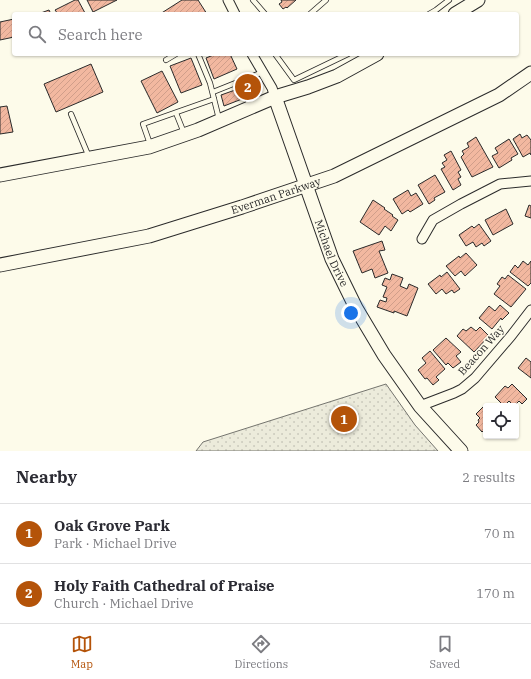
<!DOCTYPE html>
<html lang="en">
<head>
<meta charset="utf-8">
<style>
	:root { --surface:#fff; --page:#f2f2f3; --text:#2b2b33; --muted:#7c7c81; --line:#e1e1e2; --accent:#b45309 }
	body { margin:0; font-family:"IBM Plex Serif",serif; background:var(--page); color:var(--text) }
	.controls { position:absolute; right:12px; bottom:12px; display:grid; overflow:hidden; border-radius:4px; box-shadow:0 1px 3px #0004 }
	.controls button { width:36px; height:36px; display:grid; place-items:center; padding:0; border:0; border-bottom:1px solid var(--line); background:var(--surface); color:var(--text); font:20px sans-serif }
	.you { position:absolute; left:351px; top:313px; width:14px; height:14px; margin:-10px; border:3px solid #fff; border-radius:50%; background:#1a73e8; box-shadow:0 0 0 6px #1a73e833 }
	.badge { display:grid; place-items:center; width:26px; height:26px; border-radius:50%; background:var(--accent); color:#fff; font-size:13px; font-weight:700 }
	.pin { position:absolute; translate:-50% -50%; border:2px solid #fff; box-shadow:0 1px 4px #0006 }
	.list { margin:0; padding:0; list-style:none }
	h2 { display:flex; justify-content:space-between; align-items:center; height:52px; margin:0; padding:0 16px; font-size:17px }
	h2 small { font-size:13px; font-weight:400; color:var(--muted) }
	.list li { display:grid; grid-template-columns:26px 1fr auto; gap:12px; align-items:center; box-sizing:border-box; height:60px; padding:0 16px; border-top:1px solid var(--line) }
	.list b { display:block; font-size:15px; white-space:nowrap }
	.list p { margin:0; font-size:13px; white-space:nowrap; color:var(--muted) }
	.list em { font-size:13px; font-style:normal; color:var(--muted) }
	.icon { flex:none; width:22px; height:22px; fill:none; stroke:currentColor; stroke-width:2; stroke-linecap:round; stroke-linejoin:round }
	.map { position:relative; flex:none; width:531px; height:451px; overflow:hidden }
	.search { position:absolute; background:var(--surface); box-shadow:0 1px 3px #0004; left:12px; right:12px; top:12px; height:44px; display:flex; align-items:center; gap:10px; box-sizing:border-box; padding:0 14px; border-radius:4px; color:var(--muted); font-size:15px }
	.sheet { height:172px; background:var(--surface) }
	nav { display:flex; justify-content:space-around; align-items:center; box-sizing:border-box; height:56px; border-top:1px solid var(--line); background:var(--surface); font-size:11px; color:var(--muted) }
	nav a { display:grid; justify-items:center; gap:2px }
	nav .on { color:var(--accent) }
	.map>svg:first-child { display:block }
	.park { fill:url(#park-dots); stroke:#74746e }
	.building { fill:url(#building-hatch); stroke:#2b2b2b }
	.lines { fill:none; stroke-linecap:round; stroke-linejoin:round }
	.lane-casing { stroke:#2b2b2b; stroke-width:6 }
	.street-casing { stroke:#2b2b2b; stroke-width:11 }
	.secondary-casing { stroke:#2b2b2b; stroke-width:15 }
	.lane { stroke:#fdfbea; stroke-width:4.5 }
	.street { stroke:#fdfbea; stroke-width:9 }
	.secondary { stroke:#fdfbea; stroke-width:13 }
	.labels { text-anchor:middle; stroke-width:3; stroke-linejoin:round; paint-order:stroke }
	.street-label { font-size:11px; fill:#2b2b2b; stroke:#fdfbea }
</style>
</head>
<body>
<div class="map">
<svg width="531" height="451" viewBox="0 0 531 451">
	<defs>
		<pattern id="park-dots" width="8" height="8" patternUnits="userSpaceOnUse"><rect width="8" height="8" fill="#ecebdb"/><path d="M2 2h.1M6 6h.1" fill="none" stroke="#cbcabc" stroke-width="1.8" stroke-linecap="round"/></pattern>
		<pattern id="building-hatch" width="6" height="6" patternUnits="userSpaceOnUse"><rect width="6" height="6" fill="#f2b8a0"/><path d="M-1 1l2-2M0 6l6-6M5 7l2-2" fill="none" stroke="#d09e8a"/></pattern>
	</defs>
	<rect width="100%" height="100%" fill="#fdfbea"/>
	<polygon class="park" points="386,384 415,425 438,451 196,451 203,442"/>
	<g class="building">
		<polygon points="75,0 78,0 85,13 58,14 55,10"/>
		<polygon points="87,0 117,0 93,12"/>
		<polygon points="182,0 198,0 207,14 160,14"/>
		<polygon points="281,0 296,0 287,8 286,7 283,9 279,4 282,2"/>
		<polygon points="49,10 51,14 38,14"/>
		<polygon points="14,19 14,37 0,40 0,22"/>
		<polygon points="216,54 230,54 237,69 214,79 206,58"/>
		<polygon points="191,58 202,85 181,93 170,66"/>
		<polygon points="91,64 103,92 56,112 44,84"/>
		<polygon points="162,71 178,102 157,113 141,81"/>
		<polygon points="238,89 242,99 224,106 221,95"/>
		<polygon points="7,106 13,132 0,134 0,107"/>
		<polygon points="520,134 522,138 527,135 531,140 531,155 530,153 523,157 513,139"/>
		<polygon points="476,137 493,167 472,177 461,157 464,154 462,151 469,147 467,143"/>
		<polygon points="509,139 518,154 511,158 512,160 499,168 492,156 498,153 495,148"/>
		<polygon points="451,151 461,170 458,172 461,177 458,179 461,185 453,190 441,169 445,167 442,163 447,160 444,155"/>
		<polygon points="435,175 445,192 434,198 435,200 429,204 418,185"/>
		<polygon points="408,190 411,196 416,193 423,204 410,212 408,210 402,214 393,199"/>
		<polygon points="373,200 385,208 384,209 393,215 392,216 398,220 391,231 385,226 379,235 360,222"/>
		<polygon points="529,205 531,206 531,218 525,216"/>
		<polygon points="506,209 513,224 493,235 485,220"/>
		<polygon points="479,224 491,241 484,246 482,243 476,247 473,242 466,246 459,235 472,226 474,228"/>
		<polygon points="382,241 385,250 379,251 388,273 375,278 372,269 362,273 353,251"/>
		<polygon points="466,253 477,265 465,276 461,271 455,276 446,266 459,256 460,258"/>
		<polygon points="523,261 528,265 531,261 531,283 528,286 510,272 515,265 518,268"/>
		<polygon points="447,272 460,289 454,293 452,290 446,294 442,289 436,294 428,284 440,275 441,277"/>
		<polygon points="392,274 403,278 400,286 407,289 409,284 418,288 407,316 394,311 394,313 377,307 380,300 386,302 387,298 383,297 387,287 382,285 385,278 390,280"/>
		<polygon points="508,275 526,289 511,307 494,294 500,286 497,284 502,277 505,279"/>
		<polygon points="500,305 509,313 502,320 501,318 492,329 479,318 489,306 495,311"/>
		<polygon points="471,327 476,331 480,327 489,336 474,352 457,336 463,329 466,331"/>
		<polygon points="446,338 461,352 456,356 461,362 453,368 448,363 446,365 433,350"/>
		<polygon points="430,351 445,369 436,377 439,380 433,385 427,378 425,379 418,370 426,363 422,358"/>
		<polygon points="526,358 531,362 531,378 518,368"/>
		<polygon points="512,384 527,399 522,404 519,401 514,406 509,401 504,406 495,397 505,386 508,388"/>
		<polygon points="483,407 486,411 486,434 483,431 482,432 476,425 479,422 478,420 480,418 476,414"/>
	</g>
	<g class="lines">
		<defs>
			<g id="lane">
				<polyline points="253,0 265,14"/>
				<polyline points="310,14 326,0"/>
				<polyline points="429,14 436,10 449,0"/>
				<polyline points="198,54 210,83 219,119"/>
				<polyline points="275,54 294,80 348,54"/>
				<polyline points="166,60 176,54"/>
				<polyline points="241,81 250,106"/>
				<polyline points="213,92 263,72"/>
				<polyline points="176,113 184,133"/>
				<polyline points="71,114 89,157"/>
				<polyline points="150,144 143,124 214,99"/>
			</g>
			<g id="street">
				<polyline points="228,0 235,14"/>
				<polyline points="252,54 272,88 275,97"/>
				<polyline points="422,239 433,220 461,204 500,184 531,181"/>
				<polyline points="420,406 454,393 462,389 475,378 511,336 531,310"/>
			</g>
			<g id="secondary">
				<polyline points="455,14 478,0"/>
				<path id="s1" d="M275,97L332,259L356,308L384,355L420,406L461,451"/>
				<polyline points="0,175 149,147 198,130 275,97 308,87 337,76 377,54"/>
				<path id="s2" d="M0,265L149,236L242,207L334,176L499,95L531,73"/>
			</g>
		</defs>
		<use href="#lane" class="lane-casing"/>
		<use href="#street" class="street-casing"/>
		<use href="#secondary" class="secondary-casing"/>
		<use href="#lane" class="lane"/>
		<use href="#street" class="street"/>
		<use href="#secondary" class="secondary"/>
	</g>
	<g class="labels">
		<g class="street-label">
			<text dy="4" stroke="none"><textPath href="#s2" startOffset="285">Everman Parkway</textPath></text>
			<text dy="4" stroke="none"><textPath href="#s1" startOffset="166">Michael Drive</textPath></text>
			<text transform="translate(481 350) rotate(-48)" y="4">Beacon Way</text>
		</g>
	</g>
</svg>
<div class="controls">
<button><svg class="icon" aria-label="locate" viewBox="0 0 24 24"><circle cx="12" cy="12" r="6"/><path d="M12 2v4M12 18v4M2 12h4M18 12h4"/></svg></button>
</div>
<div class="you"></div>
<div class="pin badge" style="left:344px;top:419px">1</div>
<div class="pin badge" style="left:248px;top:87px">2</div>
<div class="search"><svg class="icon" aria-label="search" viewBox="0 0 24 24"><circle cx="10" cy="10" r="6"/><path d="M15 15l6 6"/></svg>Search here</div>
</div>
<section class="sheet">
<h2>Nearby<small>2 results</small></h2>
<ul class="list">
<li><span class="badge">1</span><div><b>Oak Grove Park</b><p>Park · Michael Drive</p></div><em>70 m</em></li>
<li><span class="badge">2</span><div><b>Holy Faith Cathedral of Praise</b><p>Church · Michael Drive</p></div><em>170 m</em></li>
</ul>
</section>
<nav>
<a class="on"><svg class="icon" aria-label="map" viewBox="0 0 24 24"><path d="M3 6l6-2 6 2 6-2v14l-6 2-6-2-6 2zM9 4v14M15 6v14"/></svg>Map</a>
<a><svg class="icon" aria-label="directions" viewBox="0 0 24 24"><path d="M12 3l9 9-9 9-9-9zM9 14v-3h6M13 9l2 2-2 2"/></svg>Directions</a>
<a><svg class="icon" aria-label="saved" viewBox="0 0 24 24"><path d="M7 4h10v16l-5-4-5 4z"/></svg>Saved</a>
</nav>
</body>
</html>
